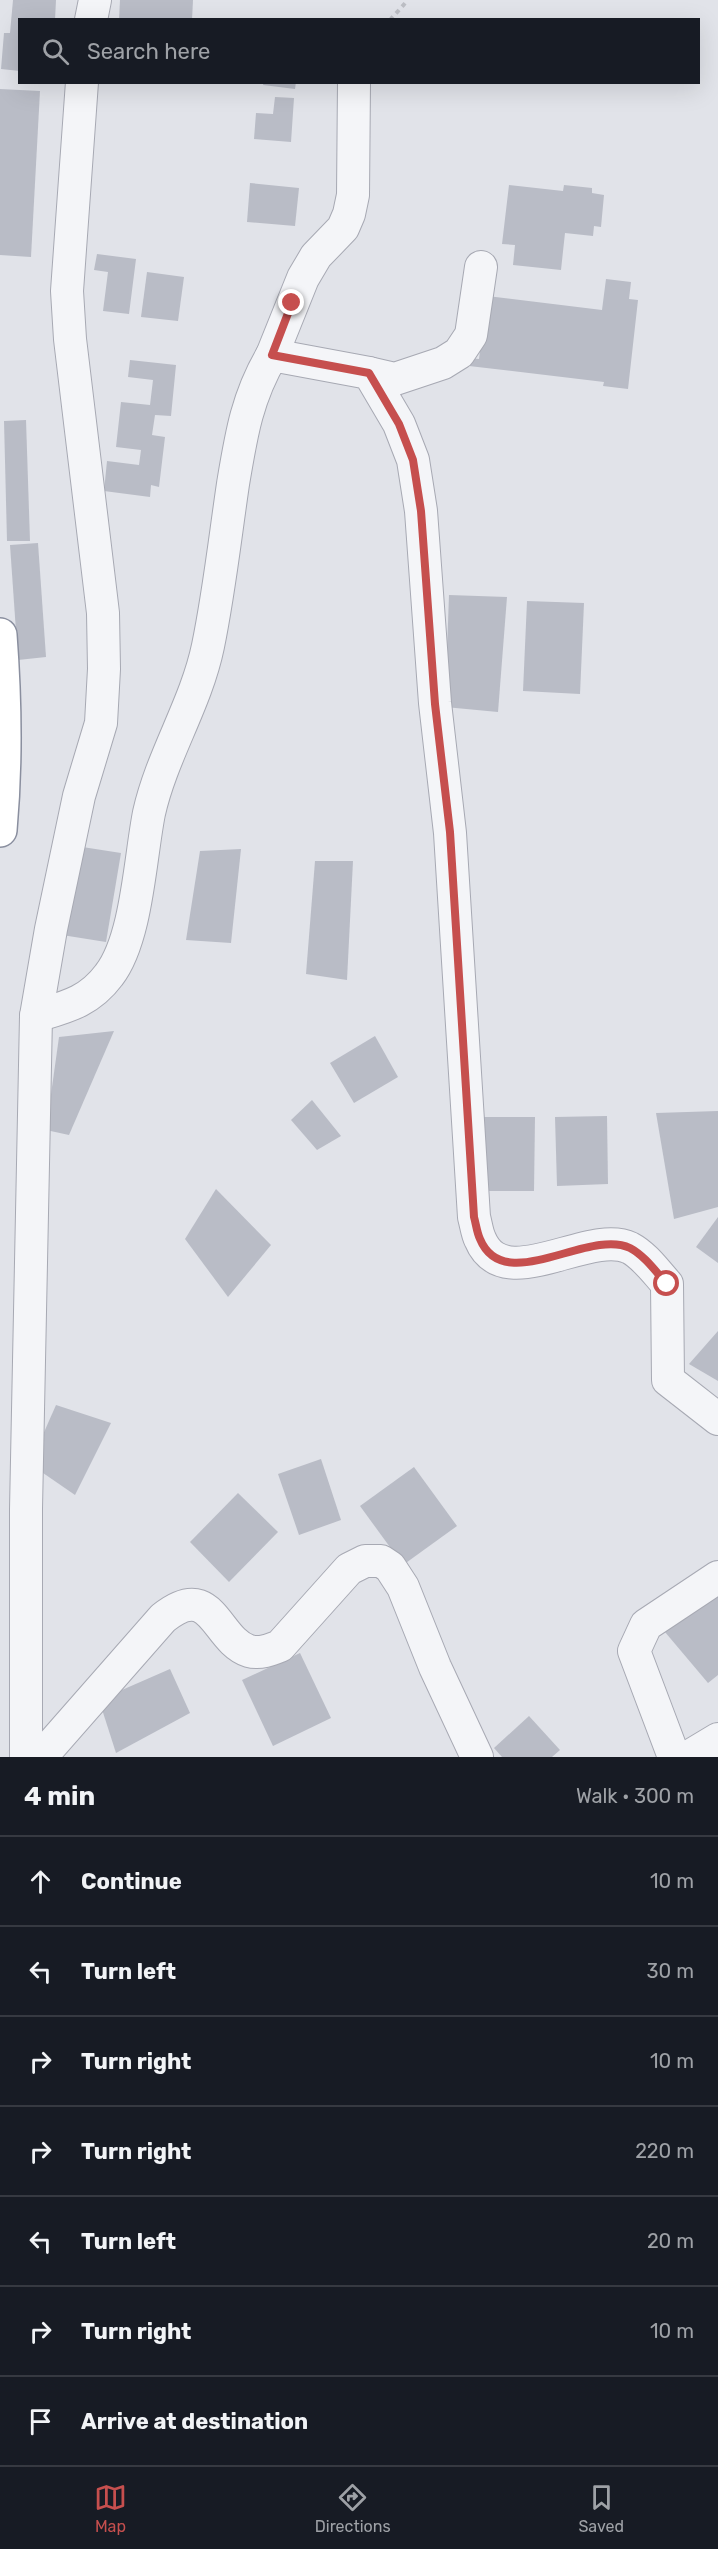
<!DOCTYPE html>
<html lang="en">
<head>
<meta charset="utf-8">
<style>
	:root { --surface:#171b24; --page:#242831; --text:#f1f3f6; --muted:#9ea1a6; --line:#363941; --accent:#c64f4e }
	body { margin:0; font-family:Rubik,sans-serif; background:var(--page); color:var(--text) }
	.stop { position:absolute; width:18px; height:18px; margin:-14px; border:4px solid #c64f4e; border-radius:50%; background:#fff }
	.stop.end { background:#c64f4e; border-color:#fff; box-shadow:0 2px 6px #0008 }
	.list { margin:0; padding:0; list-style:none }
	h2 { display:flex; justify-content:space-between; align-items:center; height:78px; margin:0; padding:0 24px; font-size:26px }
	h2 small { font-size:20px; font-weight:400; color:var(--muted) }
	.list li { display:grid; grid-template-columns:39px 1fr auto; gap:18px; align-items:center; box-sizing:border-box; height:90px; padding:0 24px; border-top:2px solid var(--line) }
	.list b { display:block; font-size:22px; white-space:nowrap }
	.list em { font-size:20px; font-style:normal; color:var(--muted) }
	.icon { flex:none; width:33px; height:33px; fill:none; stroke:currentColor; stroke-width:2; stroke-linecap:round; stroke-linejoin:round }
	.map { position:relative; flex:none; width:718px; height:1757px; overflow:hidden }
	.search { position:absolute; background:var(--surface); box-shadow:0 6px 24px #0002; left:18px; right:18px; top:18px; height:66px; display:flex; align-items:center; gap:15px; box-sizing:border-box; padding:0 21px; border-radius:0px; color:var(--muted); font-size:22px }
	.sheet { height:708px; background:var(--surface) }
	nav { display:flex; justify-content:space-around; align-items:center; box-sizing:border-box; height:84px; border-top:2px solid var(--line); background:var(--surface); font-size:16px; color:var(--muted) }
	nav a { display:grid; justify-items:center; gap:3px }
	nav .on { color:var(--accent) }
	.map>svg:first-child { display:block }
	.building { fill:#b9bcc6 }
	.lines { fill:none; stroke-linecap:round; stroke-linejoin:round }
	.minor-casing { stroke:#a7a9b3; stroke-width:34 }
	.highway-casing { stroke:#8a8f9f; stroke-width:36 }
	.path { stroke:#bcbec4; stroke-width:4; stroke-dasharray:4.5 4.5; stroke-linecap:butt }
	.minor { stroke:#f4f5f8; stroke-width:32 }
	.highway { stroke:#fff; stroke-width:33 }
	.route { stroke:#c64f4e; stroke-width:8 }
</style>
</head>
<body>
<div class="map">
<svg width="718" height="1757" viewBox="0 0 718 1757">
	<rect width="100%" height="100%" fill="#e1e3e9"/>
	<g class="building">
		<polygon points="13,0 56,0 55,20 20,20 20,71 1,69 4,33 10,33"/>
		<polygon points="120,0 193,0 192,20 119,20"/>
		<polygon points="264,82 296,82 295,89 263,85"/>
		<polygon points="0,89 40,91 31,257 0,255"/>
		<polygon points="275,97 294,98 291,142 254,139 256,113 273,114"/>
		<polygon points="250,183 299,188 295,226 247,222"/>
		<polygon points="509,185 563,191 564,185 592,188 592,193 604,195 601,227 594,226 593,236 565,233 561,270 513,265 515,245 502,244"/>
		<polygon points="97,254 136,259 129,314 103,311 108,272 94,270"/>
		<polygon points="147,272 184,277 178,321 141,317"/>
		<polygon points="606,279 631,282 629,299 638,300 628,389 603,386 604,382 469,366 469,358 479,359 480,351 473,351 479,295 602,310"/>
		<polygon points="130,360 176,365 171,416 155,415 152,435 165,437 159,487 151,485 150,497 104,491 107,461 139,465 141,450 116,447 121,402 150,405 153,380 128,377"/>
		<polygon points="26,420 30,541 7,541 4,421"/>
		<polygon points="38,543 46,657 18,660 10,545"/>
		<polygon points="449,595 507,597 498,712 445,707"/>
		<polygon points="527,601 584,603 580,694 523,691"/>
		<polygon points="76,846 121,853 106,942 62,935"/>
		<polygon points="241,849 231,943 186,940 200,851"/>
		<polygon points="315,861 353,861 347,980 306,974"/>
		<polygon points="114,1031 69,1135 46,1130 59,1037"/>
		<polygon points="375,1036 398,1077 354,1103 330,1063"/>
		<polygon points="312,1100 341,1136 317,1150 291,1120"/>
		<polygon points="718,1111 718,1207 674,1219 656,1113"/>
		<polygon points="607,1116 608,1184 557,1186 555,1117"/>
		<polygon points="481,1117 535,1117 534,1191 480,1191"/>
		<polygon points="216,1189 271,1245 228,1297 185,1239"/>
		<polygon points="718,1217 718,1263 696,1247"/>
		<polygon points="718,1331 718,1381 689,1364"/>
		<polygon points="56,1405 111,1423 75,1495 30,1464"/>
		<polygon points="321,1459 341,1520 299,1535 278,1474"/>
		<polygon points="414,1467 457,1526 403,1565 360,1506"/>
		<polygon points="238,1493 278,1532 229,1582 190,1542"/>
		<polygon points="718,1586 718,1675 708,1683 665,1632"/>
		<polygon points="300,1653 331,1718 273,1746 242,1680"/>
		<polygon points="170,1669 190,1713 116,1753 99,1700"/>
		<polygon points="529,1716 560,1750 552,1757 502,1757 494,1748"/>
	</g>
	<g class="lines">
		<defs>
			<g id="minor">
				<polyline points="91,20 95,0"/>
				<polyline points="272,355 303,278 316,256 343,228 349,214 353,195 354,82"/>
				<polyline points="369,373 395,379 443,363 459,353 471,335 481,267"/>
				<path d="M36,1016C66,1007 89,1002 109,975C137,939 140,858 149,813C162,755 196,704 208,646C219,593 225,538 233,484C241,436 247,397 272,355L369,373L399,424L413,460L421,511L435,703L450,833L474,1217C476,1224 477,1233 480,1239C504,1297 588,1228 630,1248C645,1256 656,1272 667,1284L668,1380L718,1419"/>
				<polyline points="26,1757 26,1509 36,1016 51,929 79,796 101,723 104,669 103,613 70,339 67,291 82,82"/>
				<path d="M41,1757L163,1618C213,1578 215,1640 249,1651C260,1654 270,1650 280,1646L349,1569L365,1561H381L390,1567L403,1587L435,1667L477,1757"/>
				<polyline points="674,1757 634,1651 646,1625 718,1577"/>
				<polyline points="688,1757 718,1739"/>
			</g>
			<path id="highway" d="M0,635C5,701 6,764 0,830"/>
		</defs>
		<use href="#minor" class="minor-casing"/>
		<use href="#highway" class="highway-casing"/>
		<polyline class="path" points="390,20 408,0"/>
		<use href="#minor" class="minor"/>
		<use href="#highway" class="highway"/>
	</g>
	<g class="lines">
		<path class="route" d="M292,303L272,355L369,373L399,424L413,460L421,511L435,704L450,832L474,1217C476,1224 477,1233 480,1239C504,1297 588,1228 630,1248C645,1256 656,1272 667,1284"/>
	</g>
</svg>
<div class="stop" style="left:667px;top:1284px"></div>
<div class="stop end" style="left:292px;top:303px"></div>
<div class="search"><svg class="icon" aria-label="search" viewBox="0 0 24 24"><circle cx="10" cy="10" r="6"/><path d="M15 15l6 6"/></svg>Search here</div>
</div>
<section class="sheet">
<h2>4 min<small>Walk · 300 m</small></h2>
<ul class="list">
<li><svg class="icon" aria-label="ahead" viewBox="0 0 24 24"><path d="M12 20V5M6 11l6-6 6 6"/></svg><div><b>Continue</b></div><em>10 m</em></li>
<li><svg class="icon" aria-label="left" viewBox="0 0 24 24"><path d="M17 20v-9H6M10 6l-5 5 5 5"/></svg><div><b>Turn left</b></div><em>30 m</em></li>
<li><svg class="icon" aria-label="right" viewBox="0 0 24 24"><path d="M7 20v-9h11M14 6l5 5-5 5"/></svg><div><b>Turn right</b></div><em>10 m</em></li>
<li><svg class="icon" aria-label="right" viewBox="0 0 24 24"><path d="M7 20v-9h11M14 6l5 5-5 5"/></svg><div><b>Turn right</b></div><em>220 m</em></li>
<li><svg class="icon" aria-label="left" viewBox="0 0 24 24"><path d="M17 20v-9H6M10 6l-5 5 5 5"/></svg><div><b>Turn left</b></div><em>20 m</em></li>
<li><svg class="icon" aria-label="right" viewBox="0 0 24 24"><path d="M7 20v-9h11M14 6l5 5-5 5"/></svg><div><b>Turn right</b></div><em>10 m</em></li>
<li><svg class="icon" aria-label="arrive" viewBox="0 0 24 24"><path d="M6 21V4h12l-3 4 3 4H6"/></svg><div><b>Arrive at destination</b></div></li>
</ul>
</section>
<nav>
<a class="on"><svg class="icon" aria-label="map" viewBox="0 0 24 24"><path d="M3 6l6-2 6 2 6-2v14l-6 2-6-2-6 2zM9 4v14M15 6v14"/></svg>Map</a>
<a><svg class="icon" aria-label="directions" viewBox="0 0 24 24"><path d="M12 3l9 9-9 9-9-9zM9 14v-3h6M13 9l2 2-2 2"/></svg>Directions</a>
<a><svg class="icon" aria-label="saved" viewBox="0 0 24 24"><path d="M7 4h10v16l-5-4-5 4z"/></svg>Saved</a>
</nav>
</body>
</html>
